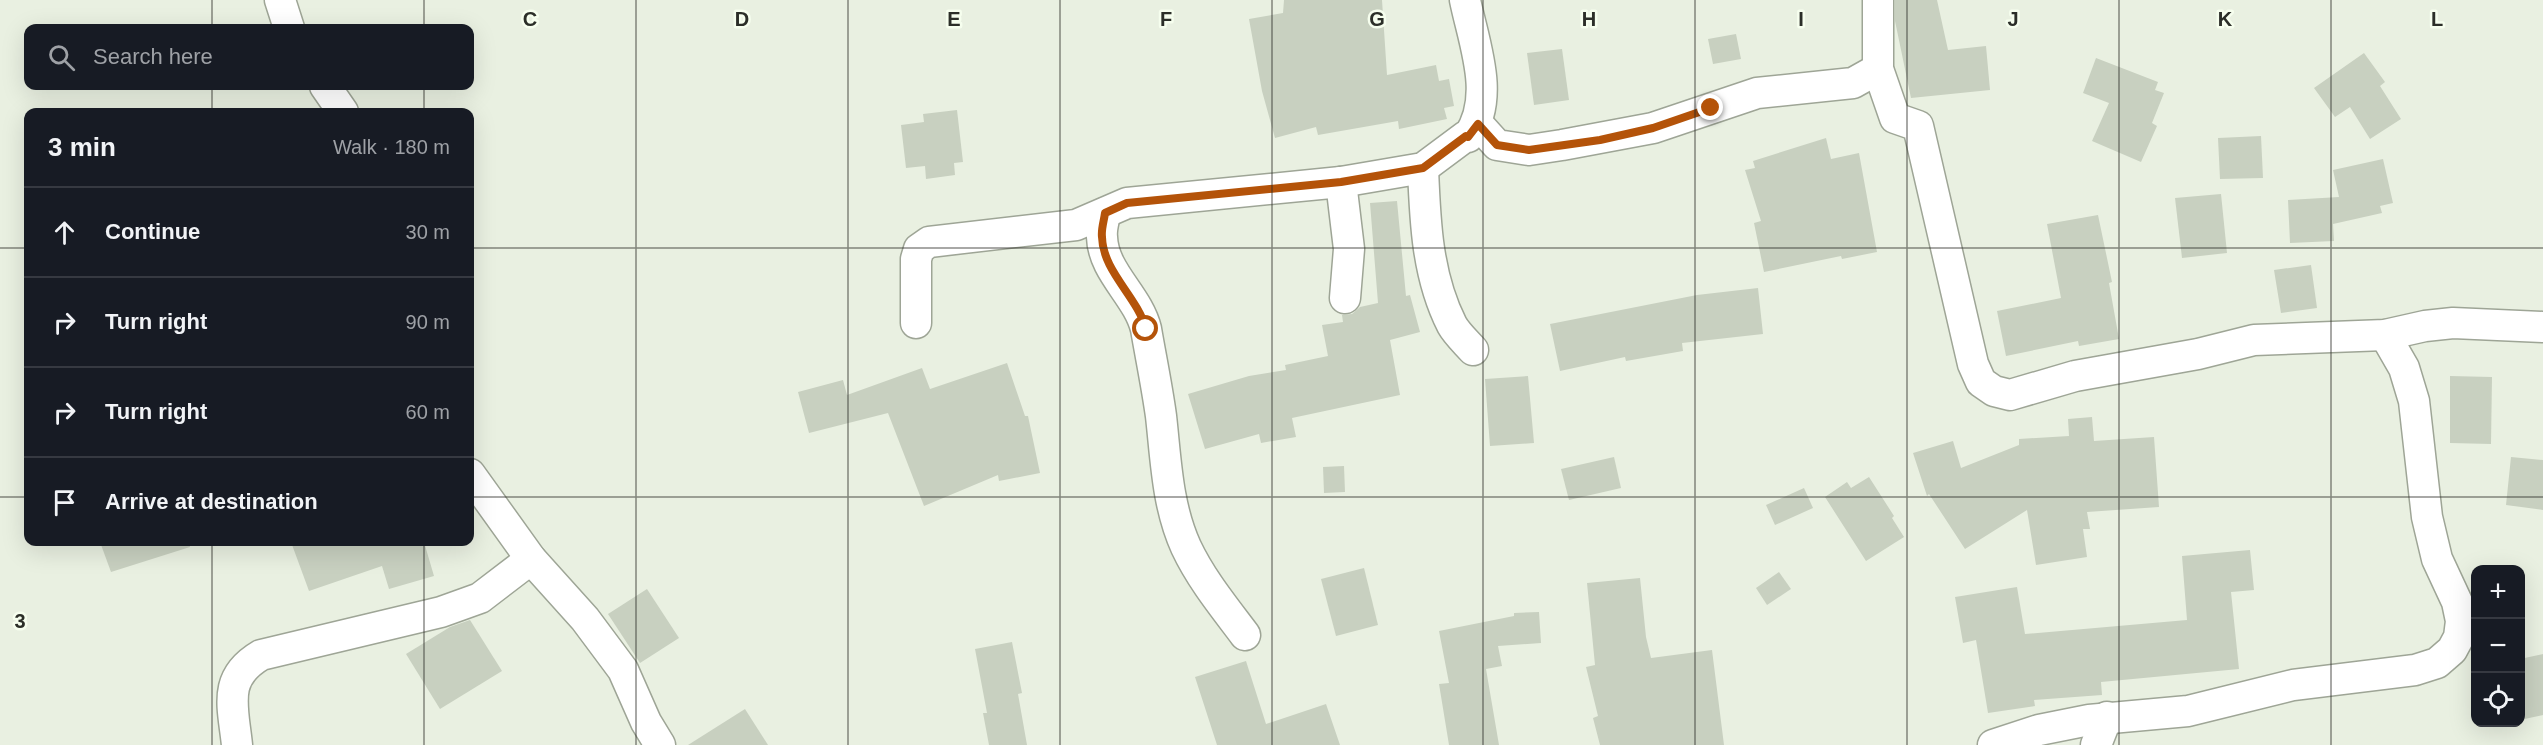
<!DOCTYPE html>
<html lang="en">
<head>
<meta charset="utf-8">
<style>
	:root { --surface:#171b24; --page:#242831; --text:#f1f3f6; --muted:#9ea1a6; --line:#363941 }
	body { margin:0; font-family:Helvetica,sans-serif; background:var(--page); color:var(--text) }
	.controls { position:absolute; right:18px; bottom:18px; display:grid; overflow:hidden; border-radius:12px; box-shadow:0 6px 24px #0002 }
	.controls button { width:54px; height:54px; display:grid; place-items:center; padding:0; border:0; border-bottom:2px solid var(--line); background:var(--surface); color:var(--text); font:30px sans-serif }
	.stop { position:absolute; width:18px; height:18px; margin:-14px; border:4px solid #b45309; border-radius:50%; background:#fff }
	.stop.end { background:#b45309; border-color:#fff; box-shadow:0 2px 6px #0008 }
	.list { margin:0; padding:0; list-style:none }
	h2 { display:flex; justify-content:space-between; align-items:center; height:78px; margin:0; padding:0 24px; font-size:26px }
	h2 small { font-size:20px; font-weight:400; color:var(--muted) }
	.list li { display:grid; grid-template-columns:39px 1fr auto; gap:18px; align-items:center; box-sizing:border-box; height:90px; padding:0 24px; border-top:2px solid var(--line) }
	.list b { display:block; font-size:22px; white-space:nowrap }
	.list em { font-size:20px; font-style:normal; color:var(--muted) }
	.icon { flex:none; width:33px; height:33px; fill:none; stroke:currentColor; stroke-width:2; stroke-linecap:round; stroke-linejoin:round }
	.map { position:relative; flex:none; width:2543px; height:745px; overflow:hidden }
	.search { position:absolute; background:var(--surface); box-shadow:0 6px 24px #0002; left:24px; top:24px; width:450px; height:66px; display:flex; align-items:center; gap:15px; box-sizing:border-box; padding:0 21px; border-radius:12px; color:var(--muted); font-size:22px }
	.panel { position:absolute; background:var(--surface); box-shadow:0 6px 24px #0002; left:24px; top:108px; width:450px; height:438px; border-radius:12px }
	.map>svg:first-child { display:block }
	.building { fill:#c8d0c0 }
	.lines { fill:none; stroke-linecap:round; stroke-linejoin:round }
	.minor-casing { stroke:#9ea596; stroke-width:33 }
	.minor { stroke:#fff; stroke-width:30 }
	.route { stroke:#b45309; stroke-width:8 }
	.grid { fill:none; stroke:#2b2e28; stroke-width:1.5; stroke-opacity:0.55 }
	.grid-label { font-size:20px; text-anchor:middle; font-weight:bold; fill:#2b2e28; stroke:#f6feee; stroke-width:5; stroke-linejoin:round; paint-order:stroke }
</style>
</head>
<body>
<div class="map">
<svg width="2543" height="745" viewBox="0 0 2543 745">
	<rect width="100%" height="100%" fill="#e9f0e1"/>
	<g class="building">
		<polygon points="1284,0 1382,0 1387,75 1436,65 1439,81 1449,79 1454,106 1444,108 1447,119 1399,129 1398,121 1318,135 1316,127 1275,138 1262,91 1249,19 1283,13"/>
		<polygon points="1895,0 1937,0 1948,50 1986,46 1990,90 1911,98 1895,21"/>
		<polygon points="1736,34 1741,59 1713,64 1708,39"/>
		<polygon points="1562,49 1569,100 1534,105 1527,53"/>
		<polygon points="2364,53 2385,82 2380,86 2401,119 2370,139 2350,107 2335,117 2314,88"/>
		<polygon points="2096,58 2158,82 2155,90 2164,93 2152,123 2157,126 2141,162 2092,141 2109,103 2083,93"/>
		<polygon points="957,110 963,162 954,163 955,175 926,179 925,166 906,168 901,125 924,122 923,114"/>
		<polygon points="2261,136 2263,178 2220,179 2218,138"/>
		<polygon points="1826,138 1831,159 1859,153 1877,252 1842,259 1841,256 1764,272 1754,223 1761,221 1745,170 1755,168 1753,161"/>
		<polygon points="2383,159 2393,203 2380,206 2382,213 2333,224 2334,241 2290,243 2288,200 2339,197 2333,170"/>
		<polygon points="2221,194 2227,253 2182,258 2175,198"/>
		<polygon points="1397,201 1406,296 1410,295 1420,332 1390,340 1400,395 1292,418 1296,437 1261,443 1259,434 1205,449 1188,394 1249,376 1286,370 1285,365 1328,356 1322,325 1343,322 1342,315 1352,314 1360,307 1378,303 1370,203"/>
		<polygon points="2098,215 2112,282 2109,283 2119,339 2079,346 2078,341 2006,356 1997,311 2061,298 2047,224"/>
		<polygon points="2311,265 2317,308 2281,313 2274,270"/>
		<polygon points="1758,288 1763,334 1682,343 1683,351 1626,361 1625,357 1560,371 1550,324 1697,295"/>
		<polygon points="1007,363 1025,416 1028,416 1040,473 999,481 998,475 924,506 888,413 809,433 798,392 843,380 847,395 922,368 930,389"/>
		<polygon points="1528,376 1534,443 1490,446 1485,379"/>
		<polygon points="2450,376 2492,377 2491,444 2450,443"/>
		<polygon points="2092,417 2094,441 2154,437 2159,507 2087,512 2090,529 2083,529 2087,557 2036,565 2027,510 1965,549 1929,494 1927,496 1913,453 1953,441 1961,468 2019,445 2019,439 2069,436 2068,419"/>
		<polygon points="1614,457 1621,488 1569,500 1561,469"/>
		<polygon points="2511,457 2543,460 2543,510 2506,505"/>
		<polygon points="1344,466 1345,492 1324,493 1323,467"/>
		<polygon points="1869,477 1894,516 1892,518 1904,537 1866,561 1825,497 1847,482 1851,488"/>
		<polygon points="1804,488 1813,508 1775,525 1766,505"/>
		<polygon points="100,542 189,542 190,547 111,572"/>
		<polygon points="291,542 424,542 434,576 389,589 382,566 309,591"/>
		<polygon points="2250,550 2254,590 2231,592 2239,669 2101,682 2102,695 2034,700 2035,706 1988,713 1976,640 1963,643 1955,597 2017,587 2025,634 2187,620 2182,556"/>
		<polygon points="1364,568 1378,625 1336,636 1321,579"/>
		<polygon points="1779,572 1791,589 1767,605 1756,588"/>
		<polygon points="1640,578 1646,637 1651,658 1712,650 1724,745 1600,745 1593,718 1598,716 1586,667 1595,665 1587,583"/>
		<polygon points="647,589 679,638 640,663 608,614"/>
		<polygon points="1539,612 1541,643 1498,646 1502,666 1486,669 1499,745 1449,745 1439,684 1449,683 1439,631 1514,616 1514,613"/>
		<polygon points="470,620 502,671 440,709 406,654 450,627"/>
		<polygon points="1012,642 1022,693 1018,694 1027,745 989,745 983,713 987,713 975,649"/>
		<polygon points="2543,654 2543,715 2520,720 2520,659"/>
		<polygon points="1246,661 1266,724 1326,704 1340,745 1217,745 1195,677"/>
		<polygon points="745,709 768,745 688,745"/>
	</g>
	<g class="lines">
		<defs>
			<g id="minor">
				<polyline points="280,0 289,28"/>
				<polyline points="1878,0 1878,69 1895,118 1918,126 1973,364 1981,382 1994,391 2010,395 2075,376 2198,354 2254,340 2385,335 2425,326 2453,323 2543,327"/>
				<polyline points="325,86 343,112"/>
				<polyline points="1478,124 1497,145 1529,150 1562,145 1653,128 1757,93 1853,83 1878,69"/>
				<path d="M1423,168C1425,221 1427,276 1452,325C1457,334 1466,342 1473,350"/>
				<polyline points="1341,182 1349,249 1345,298"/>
				<path d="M1105,213C1104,221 1101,229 1102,237C1103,272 1138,296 1146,329C1151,358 1157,387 1161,416C1166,460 1167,505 1186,547C1201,579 1224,607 1245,635"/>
				<path d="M916,323V259L919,249L929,242L1076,225L1127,203L1341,182L1423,168L1466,136L1468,137C1496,97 1474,44 1465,0"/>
				<polyline points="470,474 531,559 585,619 623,670 646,722 660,745"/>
				<path d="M237,745C233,706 222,678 261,655L441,612L480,598L531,559"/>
				<polyline points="1993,745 2039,730 2089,720 2188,711 2293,685 2415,670 2437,663 2452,650 2459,637 2461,621 2457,602 2437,559 2427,517 2414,401 2404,368 2385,335"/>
				<polyline points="2096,745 2107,717"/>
			</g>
		</defs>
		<use href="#minor" class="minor-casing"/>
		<use href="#minor" class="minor"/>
	</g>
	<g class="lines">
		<path class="route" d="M1146,329C1137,296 1103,272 1102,237C1101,229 1104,221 1105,213L1127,203L1341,182L1423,168L1466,136L1468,137L1478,124L1497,145L1529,150L1600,140L1653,128L1711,108"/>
	</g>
	<path class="grid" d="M212,0V28M424,0V28M636,0V745M848,0V745M1060,0V745M1272,0V745M1483,0V745M1695,0V745M1907,0V745M2119,0V745M2331,0V745M212,86V112M424,86V112M0,248H28M470,248H2543M0,497H28M470,497H2543M212,542V745M424,542V745"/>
	<g class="grid-label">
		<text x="530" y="26">C</text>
		<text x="742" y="26">D</text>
		<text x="954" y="26">E</text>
		<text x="1166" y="26">F</text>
		<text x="1377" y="26">G</text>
		<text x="1589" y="26">H</text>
		<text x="1801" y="26">I</text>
		<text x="2013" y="26">J</text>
		<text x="2225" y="26">K</text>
		<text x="2437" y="26">L</text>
		<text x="20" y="628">3</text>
	</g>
</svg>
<div class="controls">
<button>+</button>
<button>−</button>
<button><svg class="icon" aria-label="locate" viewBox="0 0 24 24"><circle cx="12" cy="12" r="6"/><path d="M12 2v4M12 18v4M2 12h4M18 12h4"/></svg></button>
</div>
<div class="stop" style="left:1146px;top:329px"></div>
<div class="stop end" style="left:1711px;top:108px"></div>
<div class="search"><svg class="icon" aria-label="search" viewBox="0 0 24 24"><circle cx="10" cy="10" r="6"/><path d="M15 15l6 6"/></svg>Search here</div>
<section class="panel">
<h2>3 min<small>Walk · 180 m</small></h2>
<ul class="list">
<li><svg class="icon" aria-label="ahead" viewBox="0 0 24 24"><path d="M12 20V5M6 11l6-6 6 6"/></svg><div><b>Continue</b></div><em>30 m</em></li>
<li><svg class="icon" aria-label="right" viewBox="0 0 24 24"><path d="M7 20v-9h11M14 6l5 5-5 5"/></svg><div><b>Turn right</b></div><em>90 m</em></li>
<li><svg class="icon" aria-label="right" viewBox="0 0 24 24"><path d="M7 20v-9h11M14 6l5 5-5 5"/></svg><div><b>Turn right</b></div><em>60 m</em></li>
<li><svg class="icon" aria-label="arrive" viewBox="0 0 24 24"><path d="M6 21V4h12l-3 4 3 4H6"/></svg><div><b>Arrive at destination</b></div></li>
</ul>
</section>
</div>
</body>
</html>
